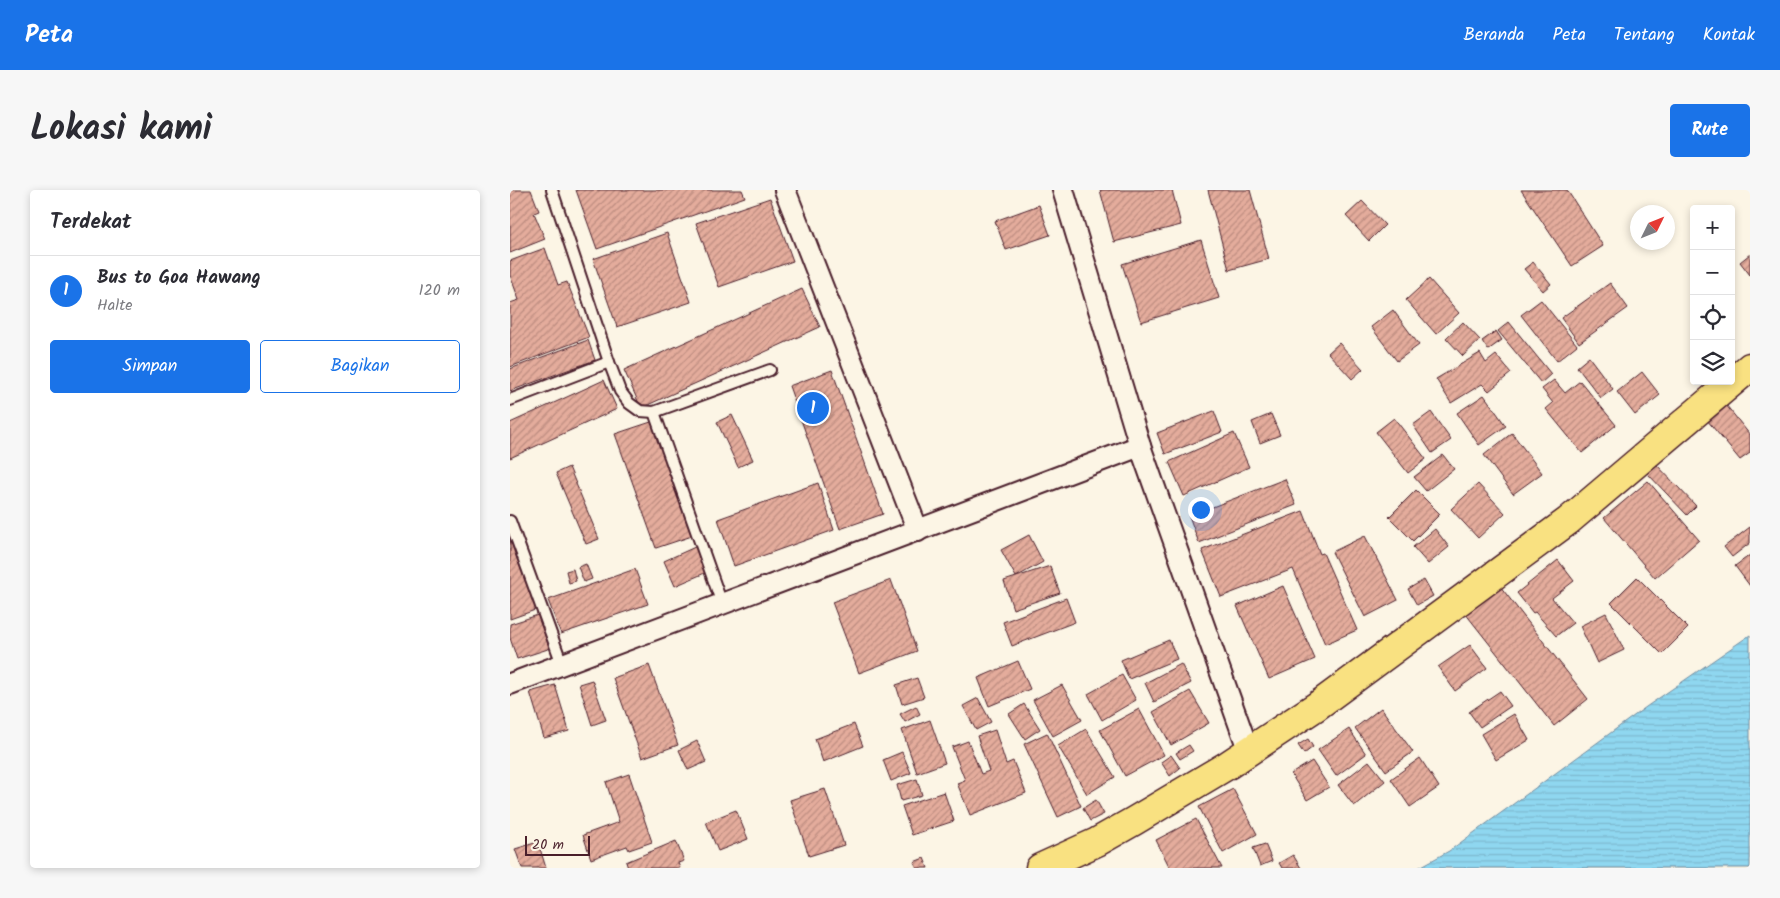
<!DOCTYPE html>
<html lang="id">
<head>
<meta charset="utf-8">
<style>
	:root { --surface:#fff; --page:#f7f7f7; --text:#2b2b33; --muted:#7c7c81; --line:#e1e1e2; --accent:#1a73e8 }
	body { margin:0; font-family:Kalam,sans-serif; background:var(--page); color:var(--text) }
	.controls { position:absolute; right:15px; top:15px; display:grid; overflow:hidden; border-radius:5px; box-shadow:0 2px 8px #0003 }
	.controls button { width:45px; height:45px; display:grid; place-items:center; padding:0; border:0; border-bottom:1px solid var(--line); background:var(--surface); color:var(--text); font:25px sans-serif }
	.compass { position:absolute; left:1120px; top:15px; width:45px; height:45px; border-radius:50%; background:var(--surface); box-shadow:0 2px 8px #0003; rotate:47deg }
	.scale { position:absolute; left:15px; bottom:12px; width:65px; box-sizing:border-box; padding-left:5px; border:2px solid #4a1f2b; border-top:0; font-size:14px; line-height:18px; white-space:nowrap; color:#4a1f2b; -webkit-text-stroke:4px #fcf5e5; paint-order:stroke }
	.you { position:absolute; left:690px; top:319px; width:18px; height:18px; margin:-12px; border:4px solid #fff; border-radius:50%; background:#1a73e8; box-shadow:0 0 0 8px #1a73e833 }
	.badge { display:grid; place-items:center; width:32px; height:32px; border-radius:50%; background:var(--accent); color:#fff; font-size:16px; font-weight:700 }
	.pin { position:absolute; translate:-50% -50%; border:2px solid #fff; box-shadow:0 1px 5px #0006 }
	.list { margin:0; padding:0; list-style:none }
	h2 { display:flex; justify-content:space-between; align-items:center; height:65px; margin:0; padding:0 20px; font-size:21px }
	h2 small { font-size:16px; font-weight:400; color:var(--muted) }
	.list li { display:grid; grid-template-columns:32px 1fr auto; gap:15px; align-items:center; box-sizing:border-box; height:70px; padding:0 20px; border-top:1px solid var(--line) }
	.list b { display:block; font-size:19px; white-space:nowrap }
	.list p { margin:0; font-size:16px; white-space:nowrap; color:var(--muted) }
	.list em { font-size:16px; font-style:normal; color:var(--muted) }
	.actions { display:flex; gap:10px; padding:15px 20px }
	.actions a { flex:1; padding:11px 0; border:1px solid var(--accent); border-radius:5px; text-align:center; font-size:18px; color:var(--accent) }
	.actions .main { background:var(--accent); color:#fff }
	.icon { flex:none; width:28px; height:28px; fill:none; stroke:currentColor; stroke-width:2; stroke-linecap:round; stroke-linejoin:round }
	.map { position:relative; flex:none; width:1240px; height:678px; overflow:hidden; border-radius:5px }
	header { display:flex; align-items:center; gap:30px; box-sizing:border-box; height:70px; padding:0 25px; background:var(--accent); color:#fff }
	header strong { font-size:24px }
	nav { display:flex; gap:28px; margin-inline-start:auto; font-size:18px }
	.intro { display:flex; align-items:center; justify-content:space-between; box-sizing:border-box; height:120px; padding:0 30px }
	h1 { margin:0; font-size:35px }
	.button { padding:12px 22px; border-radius:5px; background:var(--accent); color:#fff; font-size:18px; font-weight:700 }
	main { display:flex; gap:30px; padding:0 30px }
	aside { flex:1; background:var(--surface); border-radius:5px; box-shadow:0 2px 8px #0003 }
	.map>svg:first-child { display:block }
	.water { fill:url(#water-rules); stroke:#738da1 }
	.building { fill:url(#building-hatch); stroke:#4a1f2b }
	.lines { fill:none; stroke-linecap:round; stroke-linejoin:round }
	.service-casing { stroke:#4a1f2b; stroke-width:14 }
	.minor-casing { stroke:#4a1f2b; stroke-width:24 }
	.trunk-casing { stroke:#4a1f2b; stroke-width:31 }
	.service { stroke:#fcf5e5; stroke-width:10 }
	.minor { stroke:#fcf5e5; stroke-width:20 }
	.trunk { stroke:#f9e181; stroke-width:28 }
</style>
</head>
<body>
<header>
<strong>Peta</strong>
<nav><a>Beranda</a><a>Peta</a><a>Tentang</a><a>Kontak</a></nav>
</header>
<div class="intro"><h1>Lokasi kami</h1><a class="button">Rute</a></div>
<main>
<aside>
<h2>Terdekat<small></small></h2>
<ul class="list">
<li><span class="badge">1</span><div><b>Bus to Goa Hawang</b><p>Halte</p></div><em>120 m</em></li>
</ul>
<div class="actions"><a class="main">Simpan</a><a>Bagikan</a></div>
</aside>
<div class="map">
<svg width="1240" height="678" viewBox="0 0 1240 678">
	<defs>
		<pattern id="water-rules" width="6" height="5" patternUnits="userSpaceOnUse" patternTransform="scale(1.25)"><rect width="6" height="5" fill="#8fd7f0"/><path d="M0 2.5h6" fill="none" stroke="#7db8ce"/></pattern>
		<pattern id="building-hatch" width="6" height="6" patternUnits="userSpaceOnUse" patternTransform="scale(1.25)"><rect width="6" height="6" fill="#e4ac9c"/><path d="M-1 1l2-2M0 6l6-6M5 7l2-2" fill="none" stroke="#bb8b7f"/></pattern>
	</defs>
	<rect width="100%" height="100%" fill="#fcf5e5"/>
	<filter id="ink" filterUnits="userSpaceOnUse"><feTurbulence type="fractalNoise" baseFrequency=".02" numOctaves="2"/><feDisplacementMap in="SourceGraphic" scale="10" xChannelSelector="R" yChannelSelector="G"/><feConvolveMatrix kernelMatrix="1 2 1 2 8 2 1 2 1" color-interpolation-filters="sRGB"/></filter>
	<g filter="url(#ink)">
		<polygon class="water" points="1240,445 1240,678 908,678 939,661 1136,517"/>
		<g class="building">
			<polygon points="0,0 21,0 29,21 24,23 35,49 0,63"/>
			<polygon points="66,0 232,0 235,7 87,59"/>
			<polygon points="590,0 662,0 671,35 604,52"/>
			<polygon points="698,0 740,0 759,69 719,80"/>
			<polygon points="1011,0 1057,0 1093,56 1062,76"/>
			<polygon points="260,8 283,71 209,97 186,33"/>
			<polygon points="852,11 875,35 859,51 836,26"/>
			<polygon points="529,15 540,45 496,60 485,31"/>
			<polygon points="157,43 181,112 107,137 83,69"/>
			<polygon points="691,50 709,108 631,132 612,74"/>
			<polygon points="35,58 48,95 57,92 79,147 0,177 0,113 9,110 0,85 0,71"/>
			<polygon points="1240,64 1240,85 1230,72"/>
			<polygon points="1023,72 1041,94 1033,101 1014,79"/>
			<polygon points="919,89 949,123 926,144 896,110"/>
			<polygon points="1100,93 1118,118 1069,153 1051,128"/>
			<polygon points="292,99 310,137 131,218 114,180"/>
			<polygon points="1031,110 1067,155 1047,171 1011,125"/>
			<polygon points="883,120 909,155 887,171 861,137"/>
			<polygon points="953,132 970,150 953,166 936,148"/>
			<polygon points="999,132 1041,184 1031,193 988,141"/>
			<polygon points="986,141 992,150 978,160 972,151"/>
			<polygon points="78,150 85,170 0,201 0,179"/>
			<polygon points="829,153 853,179 842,189 818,163"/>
			<polygon points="970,163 976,173 986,165 1001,183 979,201 972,194 941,213 926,189"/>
			<polygon points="1079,167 1103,199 1091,208 1067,177"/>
			<polygon points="322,180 373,324 330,339 279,196"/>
			<polygon points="1132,182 1150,205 1125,225 1107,202"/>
			<polygon points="94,190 107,219 0,268 0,233"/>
			<polygon points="1044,190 1055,203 1070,191 1106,235 1072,263 1036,219 1043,213 1032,199"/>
			<polygon points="974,205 996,236 969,255 947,223"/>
			<polygon points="1216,215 1240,245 1240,263 1230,270 1197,230"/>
			<polygon points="704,221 712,242 655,264 647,243"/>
			<polygon points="921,222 941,250 922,263 903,235"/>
			<polygon points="761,224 770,245 750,253 742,232"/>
			<polygon points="222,225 243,270 228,277 207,232"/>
			<polygon points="884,228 916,269 898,283 866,242"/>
			<polygon points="144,231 185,345 146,358 105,244"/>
			<polygon points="724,243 739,277 674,306 659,272"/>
			<polygon points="1002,243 1032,283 1003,304 974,265"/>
			<polygon points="933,265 944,279 916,301 904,287"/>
			<polygon points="1146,274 1186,316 1177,325 1137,283"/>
			<polygon points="59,277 89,349 76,354 46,283"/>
			<polygon points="775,289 786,315 689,353 679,326"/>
			<polygon points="1138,291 1189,350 1145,388 1094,328"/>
			<polygon points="308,293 324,340 224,376 208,329"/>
			<polygon points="968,294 995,323 968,348 941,319"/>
			<polygon points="906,300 930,324 903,351 879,327"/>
			<polygon points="793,321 810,364 813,363 847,440 815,454 783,379 711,407 692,360"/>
			<polygon points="1240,337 1240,353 1222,367 1214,357"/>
			<polygon points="925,339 939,357 918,374 903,357"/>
			<polygon points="0,342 28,419 0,429"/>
			<polygon points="519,345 533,372 506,387 491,360"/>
			<polygon points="855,346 888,410 855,427 822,362"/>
			<polygon points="185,357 197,382 165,396 154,371"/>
			<polygon points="1240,365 1240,396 1225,376"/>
			<polygon points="1048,370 1064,391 1042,408 1063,433 1046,446 1025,422 1023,423 1007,403"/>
			<polygon points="76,374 82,389 74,392 68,377"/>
			<polygon points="540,376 550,403 503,419 494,391"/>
			<polygon points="63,379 66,391 59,393 56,381"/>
			<polygon points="125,379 138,414 51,444 38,410"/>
			<polygon points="1127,387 1178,438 1152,464 1101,413"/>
			<polygon points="381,390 407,461 349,483 322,412"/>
			<polygon points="914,390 923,406 907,415 898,399"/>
			<polygon points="773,396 805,469 759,489 727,416"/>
			<polygon points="990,396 1078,509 1044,536 955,423"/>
			<polygon points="556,408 565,432 502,456 493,432"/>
			<polygon points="1096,423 1114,460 1087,473 1070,436"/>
			<polygon points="31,424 41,458 7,469 0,448 0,434"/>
			<polygon points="659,450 667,469 619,489 611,470"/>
			<polygon points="960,455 977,478 945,501 928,477"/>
			<polygon points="508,471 520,499 479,516 468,488"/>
			<polygon points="671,474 681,493 644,512 635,493"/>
			<polygon points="139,475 168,555 132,568 103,488"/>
			<polygon points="612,485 626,510 592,530 578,504"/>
			<polygon points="407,488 414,507 392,514 386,495"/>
			<polygon points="82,490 96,530 82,535 69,494"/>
			<polygon points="45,495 59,541 34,548 20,502"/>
			<polygon points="552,495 572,530 543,546 523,510"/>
			<polygon points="680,501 699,533 661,555 643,522"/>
			<polygon points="990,501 1001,516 970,537 959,522"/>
			<polygon points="468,508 481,532 466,540 453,516"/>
			<polygon points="514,514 530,539 515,549 499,524"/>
			<polygon points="406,516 410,524 395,532 390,524"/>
			<polygon points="871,518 903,562 876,581 845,538"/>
			<polygon points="629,519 654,565 615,586 590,540"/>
			<polygon points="1004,524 1019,550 986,570 971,544"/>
			<polygon points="420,530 435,573 407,583 392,540"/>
			<polygon points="344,534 353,556 313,572 305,549"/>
			<polygon points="576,539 605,587 577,604 548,556"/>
			<polygon points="839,539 856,564 826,586 808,560"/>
			<polygon points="485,540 496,574 503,571 516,603 460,625 447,593 455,590 442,557 458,551 471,584 479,581 467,546"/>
			<polygon points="537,543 571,616 548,627 514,554"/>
			<polygon points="798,549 803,557 794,564 788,555"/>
			<polygon points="187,551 196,572 178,580 169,560"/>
			<polygon points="679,555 683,561 670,569 666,563"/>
			<polygon points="392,562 401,583 381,591 373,570"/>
			<polygon points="661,565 670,578 660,586 651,572"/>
			<polygon points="910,568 929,597 900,617 881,589"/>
			<polygon points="802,571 819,597 797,610 781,584"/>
			<polygon points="859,571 875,591 844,616 828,595"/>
			<polygon points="119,584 142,652 119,660 117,656 81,669 73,645 109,632 96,592"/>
			<polygon points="407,589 412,605 391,611 387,595"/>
			<polygon points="315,599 334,655 299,666 280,610"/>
			<polygon points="723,599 747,644 713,663 689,617"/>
			<polygon points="434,602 444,631 402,645 392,616"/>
			<polygon points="586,610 594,624 580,631 573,618"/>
			<polygon points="226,620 238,649 208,661 196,632"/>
			<polygon points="686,629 712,678 660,678 646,650"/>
			<polygon points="166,651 174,671 168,673 170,678 118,678 116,672"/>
			<polygon points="28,652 36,678 12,678 5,659"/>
			<polygon points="755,654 762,671 750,676 743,658"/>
			<polygon points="783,665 791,678 772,678 769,673"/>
			<polygon points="414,668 418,678 407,678 404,672"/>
		</g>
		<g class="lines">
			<defs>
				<g id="service">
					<polyline points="42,0 99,172 110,201 119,213 130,221 144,222 260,180"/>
					<polyline points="0,210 99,172"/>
					<polyline points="144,222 212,414"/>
					<polyline points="0,331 52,474"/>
				</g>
				<g id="minor">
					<polyline points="275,0 408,341"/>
					<polyline points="553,0 630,256 739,562"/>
					<polyline points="0,494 630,256"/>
				</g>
				<polyline id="trunk" points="530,678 587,652 624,631 718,575 807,516 1058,331 1240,177"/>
			</defs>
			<use href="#service" class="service-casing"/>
			<use href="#minor" class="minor-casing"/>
			<use href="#trunk" class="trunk-casing"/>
			<use href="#service" class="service"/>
			<use href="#minor" class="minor"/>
			<use href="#trunk" class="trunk"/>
		</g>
	</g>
</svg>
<div class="controls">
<button>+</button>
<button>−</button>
<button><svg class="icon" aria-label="locate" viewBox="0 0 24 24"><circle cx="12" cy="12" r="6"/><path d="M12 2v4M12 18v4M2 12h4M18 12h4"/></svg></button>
<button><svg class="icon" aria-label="layers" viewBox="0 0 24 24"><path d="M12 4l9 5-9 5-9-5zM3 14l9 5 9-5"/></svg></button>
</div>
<svg class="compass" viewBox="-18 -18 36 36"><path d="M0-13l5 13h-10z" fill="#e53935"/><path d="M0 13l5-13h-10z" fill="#7c7c81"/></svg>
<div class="scale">20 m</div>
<div class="you"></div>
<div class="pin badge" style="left:303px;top:218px">1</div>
</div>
</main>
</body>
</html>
